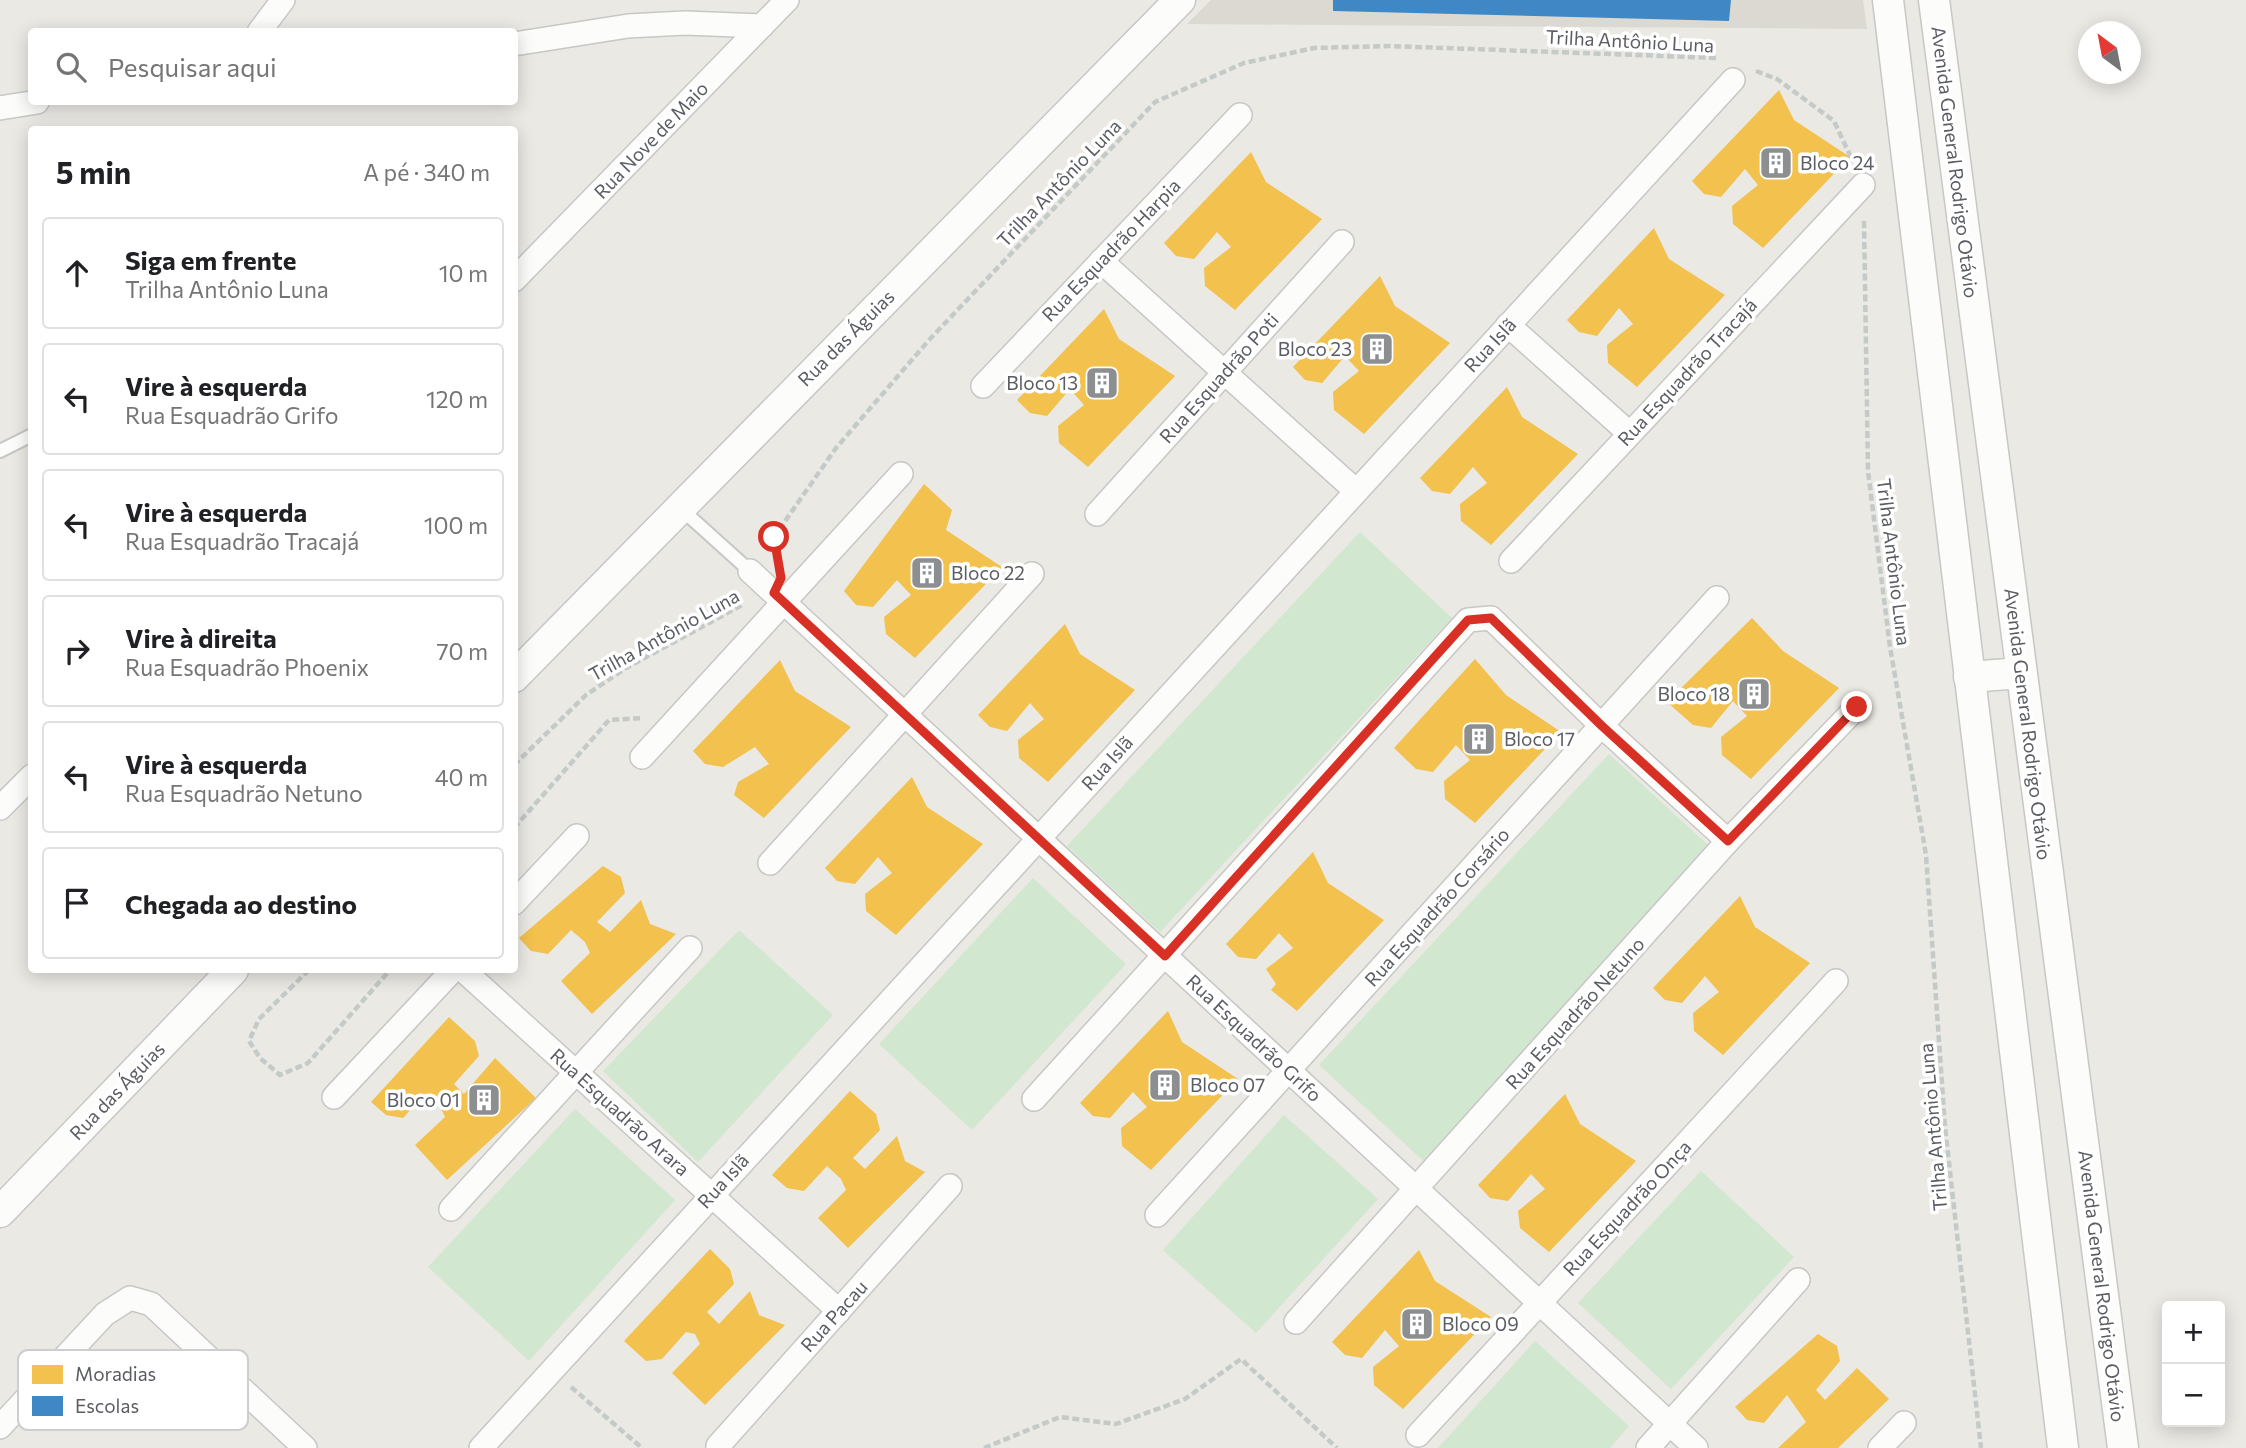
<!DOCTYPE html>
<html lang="pt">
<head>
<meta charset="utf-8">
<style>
	:root { --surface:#fff; --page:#f6f6f6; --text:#202124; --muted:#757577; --line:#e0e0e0 }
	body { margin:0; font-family:Commissioner,sans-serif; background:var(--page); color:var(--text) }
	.controls { position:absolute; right:21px; bottom:21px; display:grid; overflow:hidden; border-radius:7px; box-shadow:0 4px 18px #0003 }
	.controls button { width:63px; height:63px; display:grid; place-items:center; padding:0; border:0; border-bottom:2px solid var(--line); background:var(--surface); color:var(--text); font:35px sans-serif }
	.compass { position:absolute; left:2078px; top:21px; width:63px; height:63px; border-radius:50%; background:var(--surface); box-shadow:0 4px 18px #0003; rotate:328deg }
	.stop { position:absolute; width:21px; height:21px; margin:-16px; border:5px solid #d93025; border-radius:50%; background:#fff }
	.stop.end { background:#d93025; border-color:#fff; box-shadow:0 2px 7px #0008 }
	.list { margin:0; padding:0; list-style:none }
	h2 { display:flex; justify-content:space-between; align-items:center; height:91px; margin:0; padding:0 28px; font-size:30px }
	h2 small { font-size:23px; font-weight:400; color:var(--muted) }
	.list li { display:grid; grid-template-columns:46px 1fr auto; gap:21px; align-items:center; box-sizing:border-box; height:112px; margin:0 14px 14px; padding:0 14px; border:2px solid var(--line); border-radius:7px }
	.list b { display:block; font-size:26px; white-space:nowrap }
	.list p { margin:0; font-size:23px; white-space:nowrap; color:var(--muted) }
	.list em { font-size:23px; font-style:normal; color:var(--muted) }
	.icon { flex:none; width:38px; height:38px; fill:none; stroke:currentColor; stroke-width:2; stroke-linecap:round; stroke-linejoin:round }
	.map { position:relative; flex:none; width:2246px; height:1448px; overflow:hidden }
	.search { position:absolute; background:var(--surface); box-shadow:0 4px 18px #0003; left:28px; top:28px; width:490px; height:77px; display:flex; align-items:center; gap:18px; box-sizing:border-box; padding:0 24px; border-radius:7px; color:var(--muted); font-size:26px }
	.panel { position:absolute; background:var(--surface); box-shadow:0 4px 18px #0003; left:28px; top:126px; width:490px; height:847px; border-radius:7px }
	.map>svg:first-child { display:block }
	.education { fill:#dbd9d2 }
	.green { fill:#d1e7cf }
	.homes { fill:#f2c14e }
	.schools { fill:#3f88c5 }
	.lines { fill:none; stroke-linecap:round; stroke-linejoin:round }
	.service-casing { stroke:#c7c7c6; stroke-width:16 }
	.minor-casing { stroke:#c7c7c6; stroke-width:26 }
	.tertiary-casing { stroke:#c7c7c6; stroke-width:33 }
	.path { stroke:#c4cac7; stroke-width:4.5; stroke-dasharray:7 3.5; stroke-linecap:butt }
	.service { stroke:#fcfcfb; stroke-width:12 }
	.minor { stroke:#fcfcfb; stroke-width:23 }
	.tertiary { stroke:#fcfcfb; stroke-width:30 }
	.route { stroke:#d93025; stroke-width:9 }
	.labels { text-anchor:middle; stroke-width:7; stroke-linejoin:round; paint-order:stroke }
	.street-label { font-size:19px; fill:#5a5d63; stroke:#fff }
	.poi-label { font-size:19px; fill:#5a5d63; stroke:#fff; text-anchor:start }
	.key { fill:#fff; stroke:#ceced0; stroke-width:2 }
	.key-label { font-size:19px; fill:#5a5d63 }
</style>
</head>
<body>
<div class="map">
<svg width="2246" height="1448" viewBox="0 0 2246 1448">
	<rect width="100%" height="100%" fill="#eae9e4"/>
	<polygon class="education" points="1211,0 1863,0 1867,29 1187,24"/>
	<g class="green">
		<polygon points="1360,532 1452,618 1160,932 1067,846"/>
		<polygon points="1609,754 1720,856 1430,1167 1319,1065"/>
		<polygon points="1033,878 1126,964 972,1130 879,1044"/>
		<polygon points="739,930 833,1015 698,1162 603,1071"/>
		<polygon points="575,1109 675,1200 529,1361 428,1267"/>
		<polygon points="1284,1115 1378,1199 1256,1333 1163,1250"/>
		<polygon points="1701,1171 1794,1257 1671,1389 1578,1303"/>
		<polygon points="1535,1341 1629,1426 1610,1448 1438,1448"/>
	</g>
	<g class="homes">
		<polygon points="1779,90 1794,120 1850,157 1763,248 1733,224 1732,206 1758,185 1745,169 1721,197 1704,194 1692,181"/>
		<polygon points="1251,152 1266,182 1322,219 1235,310 1205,286 1204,268 1231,247 1217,232 1194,259 1176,256 1164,243"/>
		<polygon points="1654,228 1669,259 1725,295 1637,387 1608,363 1607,345 1633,324 1619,308 1597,336 1579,332 1567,320"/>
		<polygon points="1380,276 1395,306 1450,343 1364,434 1334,410 1333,392 1359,371 1345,356 1322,383 1305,380 1293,367"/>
		<polygon points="1104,309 1119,339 1175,376 1088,467 1059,443 1058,426 1084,405 1070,389 1047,416 1030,413 1017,400"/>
		<polygon points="1507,387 1522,417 1578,454 1491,545 1461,521 1460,504 1487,483 1473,467 1450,494 1432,491 1420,478"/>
		<polygon points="924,484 952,510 946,530 1002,567 915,658 886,634 884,617 911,595 897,580 873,607 856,605 844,591"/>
		<polygon points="1752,618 1783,651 1839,688 1751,779 1722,755 1721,737 1747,716 1733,701 1711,728 1693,725 1667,702"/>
		<polygon points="1065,624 1080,654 1135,690 1048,782 1019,758 1018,740 1044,719 1030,703 1007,731 990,727 978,715"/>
		<polygon points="1475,659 1506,695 1561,732 1475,823 1445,799 1444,781 1470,760 1456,745 1433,772 1416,769 1394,748"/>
		<polygon points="780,660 795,691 851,727 764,818 734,795 738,782 769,764 755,747 723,767 705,764 693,751"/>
		<polygon points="912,777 927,807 983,844 896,935 866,911 865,894 892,873 878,857 855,884 837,881 825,868"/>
		<polygon points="1313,852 1328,883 1384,920 1297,1011 1271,990 1276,984 1266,969 1293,948 1279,933 1256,959 1238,957 1226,944"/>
		<polygon points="603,866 621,877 625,893 597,922 610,932 641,900 650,924 676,934 592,1014 561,981 590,953 585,942 571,930 548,954 531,951 519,938"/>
		<polygon points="1740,896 1755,927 1810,963 1723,1055 1694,1031 1693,1013 1719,992 1705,976 1682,1003 1665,1000 1653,988"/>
		<polygon points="1168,1011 1182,1042 1238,1079 1151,1170 1122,1146 1121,1128 1147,1107 1133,1092 1110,1118 1093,1116 1080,1103"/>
		<polygon points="449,1017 475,1041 479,1056 454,1084 464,1094 495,1058 536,1098 447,1180 415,1145 445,1117 440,1106 426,1093 403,1118 386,1115 371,1102"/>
		<polygon points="850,1091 876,1114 880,1130 853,1158 865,1169 897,1136 905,1161 925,1172 848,1248 818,1218 846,1190 841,1179 827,1166 804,1191 787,1188 772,1175"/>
		<polygon points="1565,1094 1580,1124 1636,1161 1549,1252 1520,1228 1518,1211 1545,1189 1531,1174 1508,1201 1490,1198 1478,1185"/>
		<polygon points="710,1249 730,1269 734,1284 707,1312 719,1324 750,1291 759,1315 785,1325 705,1405 672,1373 700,1344 695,1334 686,1332 662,1359 646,1361 624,1341"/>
		<polygon points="1419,1250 1435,1281 1491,1317 1403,1409 1374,1385 1373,1367 1399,1346 1385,1330 1362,1358 1345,1355 1332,1342"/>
		<polygon points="1818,1334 1837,1346 1840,1361 1816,1390 1825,1400 1857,1368 1889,1399 1838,1448 1778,1448 1806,1422 1787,1395 1764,1423 1747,1420 1735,1407"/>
	</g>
	<polygon class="schools" points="1333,0 1731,0 1729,21 1333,11"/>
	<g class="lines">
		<defs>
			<g id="service">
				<polyline points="0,451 32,435"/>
				<polyline points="679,507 750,571"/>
			</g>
			<g id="minor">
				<polyline points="259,32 283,0"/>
				<polyline points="514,44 628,26 685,23 762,26"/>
				<polyline points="0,108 37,102"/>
				<polyline points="1101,261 1356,491"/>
				<polyline points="514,280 787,0"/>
				<polyline points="1508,325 1629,433"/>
				<polyline points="983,386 1240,115"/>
				<polyline points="1097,514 1342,242"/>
				<polyline points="1511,561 1863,185"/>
				<polyline points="750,571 1696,1448"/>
				<polyline points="642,757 901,474"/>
				<polyline points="0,808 32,776"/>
				<polyline points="770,863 1032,574"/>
				<polyline points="514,903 577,836"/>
				<polyline points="463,970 839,1311"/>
				<polyline points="334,1097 453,970"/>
				<polyline points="1034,1099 1468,620 1491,618 1602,726 1728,841"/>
				<polyline points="451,1209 690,948"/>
				<polyline points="1157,1215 1717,598"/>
				<polyline points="1296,1322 1728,841 1857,707"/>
				<polyline points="0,1427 105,1314 130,1298 151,1304 305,1448"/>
				<polyline points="1418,1435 1836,981"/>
				<polyline points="718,1446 950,1186"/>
				<polyline points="481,1448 1733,80"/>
				<polyline points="1648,1448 1798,1280"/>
				<polyline points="1880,1448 1904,1423"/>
			</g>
			<g id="tertiary">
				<polyline points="1888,0 2063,1448"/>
				<polyline points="1934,0 2123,1448"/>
				<polyline points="514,677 1180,0"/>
				<polyline points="1969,677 2021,673"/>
				<polyline points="0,1212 233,970"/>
			</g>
		</defs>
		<use href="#service" class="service-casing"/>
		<use href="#minor" class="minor-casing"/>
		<use href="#tertiary" class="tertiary-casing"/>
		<g class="path">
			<polyline points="1756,71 1777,79 1834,121 1853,162"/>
			<polyline points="1864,221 1868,471 1890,647 1926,855 1945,1127 1981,1448"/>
			<polyline points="778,559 774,537 836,448 929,340 1155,102 1244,63 1314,48 1390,46 1718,58"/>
			<polyline points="514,765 586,695 626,668 744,604"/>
			<polyline points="514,828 609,720 643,718"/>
			<polyline points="309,970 259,1019 249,1041 260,1058 280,1075 308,1063 390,970"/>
			<polyline points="571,1387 642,1448"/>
			<polyline points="984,1448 1060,1417 1116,1424 1185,1399 1241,1359 1337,1448"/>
		</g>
		<use href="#service" class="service"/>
		<use href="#minor" class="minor"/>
		<use href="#tertiary" class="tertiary"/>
	</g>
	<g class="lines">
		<polyline class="route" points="774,537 781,578 774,593 1165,956 1468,620 1491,618 1602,726 1728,841 1857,707"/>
	</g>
	<defs>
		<symbol id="building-square" viewBox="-11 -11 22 22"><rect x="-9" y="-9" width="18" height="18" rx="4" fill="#8c8e90" stroke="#fff"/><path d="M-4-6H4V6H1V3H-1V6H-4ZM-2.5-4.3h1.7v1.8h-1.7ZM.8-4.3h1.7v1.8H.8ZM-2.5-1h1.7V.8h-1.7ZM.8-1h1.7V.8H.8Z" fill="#fff"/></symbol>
	</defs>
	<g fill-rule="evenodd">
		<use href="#building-square" x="1757" y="144" width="38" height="38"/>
		<use href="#building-square" x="1358" y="330" width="38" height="38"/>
		<use href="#building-square" x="1083" y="364" width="38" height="38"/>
		<use href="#building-square" x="908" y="554" width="38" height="38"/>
		<use href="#building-square" x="1735" y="675" width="38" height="38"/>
		<use href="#building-square" x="1460" y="720" width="38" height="38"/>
		<use href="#building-square" x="1146" y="1066" width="38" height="38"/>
		<use href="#building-square" x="465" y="1081" width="38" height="38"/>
		<use href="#building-square" x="1398" y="1305" width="38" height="38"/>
	</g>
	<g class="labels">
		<g class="street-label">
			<text transform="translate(1630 41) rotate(3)" y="7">Trilha Antônio Luna</text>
			<text transform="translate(651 140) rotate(-46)" y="7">Rua Nove de Maio</text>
			<text transform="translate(1955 162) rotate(83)" y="7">Avenida General Rodrigo Otávio</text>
			<text transform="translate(1059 183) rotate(-46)" y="7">Trilha Antônio Luna</text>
			<text transform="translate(1111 250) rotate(-46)" y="7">Rua Esquadrão Harpia</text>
			<text transform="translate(846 338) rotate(-45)" y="7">Rua das Águias</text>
			<text transform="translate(1490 345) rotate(-47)" y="7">Rua Islã</text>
			<text transform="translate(1687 372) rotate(-47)" y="7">Rua Esquadrão Tracajá</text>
			<text transform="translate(1219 378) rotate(-48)" y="7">Rua Esquadrão Poti</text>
			<text transform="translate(1894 562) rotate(83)" y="7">Trilha Antônio Luna</text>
			<text transform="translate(664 635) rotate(-29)" y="7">Trilha Antônio Luna</text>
			<text transform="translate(2028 724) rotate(83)" y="7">Avenida General Rodrigo Otávio</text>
			<text transform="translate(1107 763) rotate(-48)" y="7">Rua Islã</text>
			<text transform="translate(1437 907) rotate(-48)" y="7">Rua Esquadrão Corsário</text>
			<text transform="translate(1575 1013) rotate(-48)" y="7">Rua Esquadrão Netuno</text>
			<text transform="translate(1254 1038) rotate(43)" y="7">Rua Esquadrão Grifo</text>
			<text transform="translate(117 1091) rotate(-46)" y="7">Rua das Águias</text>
			<text transform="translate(620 1112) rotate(42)" y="7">Rua Esquadrão Arara</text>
			<text transform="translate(1933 1127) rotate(-95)" y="7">Trilha Antônio Luna</text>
			<text transform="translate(723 1181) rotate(-48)" y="7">Rua Islã</text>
			<text transform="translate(1627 1208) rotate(-47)" y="7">Rua Esquadrão Onça</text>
			<text transform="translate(2102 1286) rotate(83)" y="7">Avenida General Rodrigo Otávio</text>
			<text transform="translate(834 1316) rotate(-48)" y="7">Rua Pacau</text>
		</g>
		<g class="poi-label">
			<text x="1800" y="170">Bloco 24</text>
			<text x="1352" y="356" text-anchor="end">Bloco 23</text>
			<text x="1078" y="390" text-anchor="end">Bloco 13</text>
			<text x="951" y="580">Bloco 22</text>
			<text x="1730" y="701" text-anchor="end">Bloco 18</text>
			<text x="1504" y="746">Bloco 17</text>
			<text x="1190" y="1092">Bloco 07</text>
			<text x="460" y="1107" text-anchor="end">Bloco 01</text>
			<text x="1442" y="1331">Bloco 09</text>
		</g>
	</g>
	<rect x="18" y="1350" width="230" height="80" rx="10" class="key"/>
	<rect x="32" y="1365" width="31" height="19" fill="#f2c14e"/>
	<rect x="32" y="1396" width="31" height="20" fill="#3f88c5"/>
	<g class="key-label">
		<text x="75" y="1381">Moradias</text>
		<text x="75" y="1413">Escolas</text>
	</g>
</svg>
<div class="controls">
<button>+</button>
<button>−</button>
</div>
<svg class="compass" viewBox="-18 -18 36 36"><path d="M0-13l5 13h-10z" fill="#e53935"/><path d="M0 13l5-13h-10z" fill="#757577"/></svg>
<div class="stop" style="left:774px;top:537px"></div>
<div class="stop end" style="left:1857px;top:707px"></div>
<div class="search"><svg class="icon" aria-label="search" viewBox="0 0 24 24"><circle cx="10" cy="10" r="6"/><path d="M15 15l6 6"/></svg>Pesquisar aqui</div>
<section class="panel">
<h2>5 min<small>A pé · 340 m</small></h2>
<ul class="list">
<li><svg class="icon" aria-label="ahead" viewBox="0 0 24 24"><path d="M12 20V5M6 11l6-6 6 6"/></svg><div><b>Siga em frente</b><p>Trilha Antônio Luna</p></div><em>10 m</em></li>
<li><svg class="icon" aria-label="left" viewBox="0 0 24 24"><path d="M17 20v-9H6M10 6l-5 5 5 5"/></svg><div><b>Vire à esquerda</b><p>Rua Esquadrão Grifo</p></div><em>120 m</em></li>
<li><svg class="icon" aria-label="left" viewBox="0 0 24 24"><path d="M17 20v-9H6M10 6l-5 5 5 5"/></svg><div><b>Vire à esquerda</b><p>Rua Esquadrão Tracajá</p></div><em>100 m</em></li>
<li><svg class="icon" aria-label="right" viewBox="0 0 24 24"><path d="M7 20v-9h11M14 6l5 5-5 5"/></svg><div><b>Vire à direita</b><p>Rua Esquadrão Phoenix</p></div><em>70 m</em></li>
<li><svg class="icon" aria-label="left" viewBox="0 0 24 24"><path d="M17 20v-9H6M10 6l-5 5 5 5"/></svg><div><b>Vire à esquerda</b><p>Rua Esquadrão Netuno</p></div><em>40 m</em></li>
<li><svg class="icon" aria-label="arrive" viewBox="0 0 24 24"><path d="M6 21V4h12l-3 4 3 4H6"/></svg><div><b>Chegada ao destino</b></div></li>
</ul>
</section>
</div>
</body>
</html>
